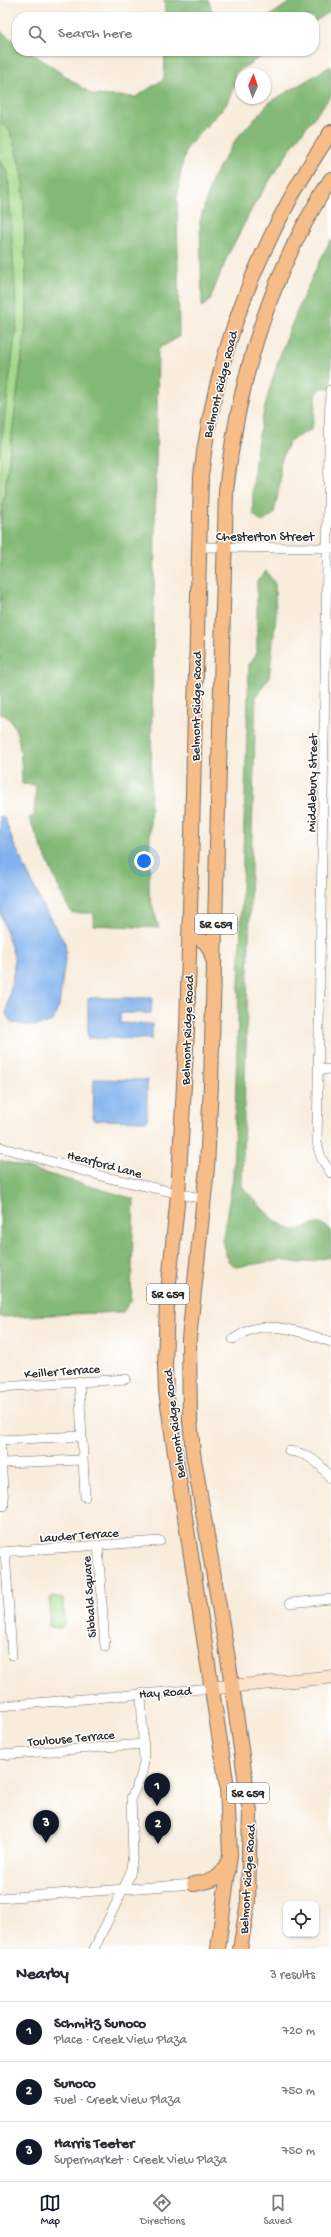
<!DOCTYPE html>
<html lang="en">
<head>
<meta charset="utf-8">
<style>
	:root { --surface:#fff; --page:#f2f2f3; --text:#2b2b33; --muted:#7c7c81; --line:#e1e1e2; --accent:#111827 }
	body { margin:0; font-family:"Gochi Hand",sans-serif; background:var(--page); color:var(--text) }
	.controls { position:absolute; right:12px; bottom:12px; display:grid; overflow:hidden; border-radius:8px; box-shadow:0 1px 3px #0004 }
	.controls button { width:36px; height:36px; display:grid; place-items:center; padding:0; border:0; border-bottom:1px solid var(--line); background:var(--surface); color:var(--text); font:20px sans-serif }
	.compass { position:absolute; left:235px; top:68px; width:36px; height:36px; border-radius:50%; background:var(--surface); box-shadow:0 1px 3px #0004; rotate:2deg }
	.you { position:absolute; left:144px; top:861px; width:14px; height:14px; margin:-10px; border:3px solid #fff; border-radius:50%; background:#1a73e8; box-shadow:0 0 0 6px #1a73e833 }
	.badge { display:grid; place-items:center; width:26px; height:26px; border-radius:50%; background:var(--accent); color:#fff; font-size:13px; font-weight:700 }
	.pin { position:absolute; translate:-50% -33px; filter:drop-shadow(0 1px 2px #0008) }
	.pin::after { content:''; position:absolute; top:21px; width:14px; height:12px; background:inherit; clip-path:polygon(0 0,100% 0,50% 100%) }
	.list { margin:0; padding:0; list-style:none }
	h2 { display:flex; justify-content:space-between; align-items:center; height:52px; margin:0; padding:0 16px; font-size:17px }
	h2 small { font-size:13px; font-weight:400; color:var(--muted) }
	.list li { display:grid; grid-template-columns:26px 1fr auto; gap:12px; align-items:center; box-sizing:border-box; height:60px; padding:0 16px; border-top:1px solid var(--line) }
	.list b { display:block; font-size:15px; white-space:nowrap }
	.list p { margin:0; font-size:13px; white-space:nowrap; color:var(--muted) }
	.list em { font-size:13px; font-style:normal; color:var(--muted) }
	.icon { flex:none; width:22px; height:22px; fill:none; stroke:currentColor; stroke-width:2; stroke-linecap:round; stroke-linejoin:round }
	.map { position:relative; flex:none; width:331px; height:1949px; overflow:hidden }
	.search { position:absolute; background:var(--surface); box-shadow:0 1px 3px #0004; left:12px; right:12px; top:12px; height:44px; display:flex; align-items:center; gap:10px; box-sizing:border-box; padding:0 14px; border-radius:16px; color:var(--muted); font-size:15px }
	.sheet { height:232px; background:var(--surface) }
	nav { display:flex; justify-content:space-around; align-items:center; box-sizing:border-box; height:56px; border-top:1px solid var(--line); background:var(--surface); font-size:11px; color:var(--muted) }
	nav a { display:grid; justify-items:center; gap:2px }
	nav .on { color:var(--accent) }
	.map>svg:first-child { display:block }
	.green { fill:#a4d98a; stroke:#68825a }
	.forest { fill:#83b976; stroke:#577250 }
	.water { fill:#82b2ed; stroke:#566e8c }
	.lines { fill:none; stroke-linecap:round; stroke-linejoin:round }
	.street-casing { stroke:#736f69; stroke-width:10 }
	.secondary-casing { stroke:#736f69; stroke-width:14 }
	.primary-casing { stroke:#736f69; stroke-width:16 }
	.street { stroke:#fff; stroke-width:9 }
	.secondary { stroke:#fce5cf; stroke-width:13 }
	.primary { stroke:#f7bd88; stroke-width:14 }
	.labels { text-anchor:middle; stroke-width:3; stroke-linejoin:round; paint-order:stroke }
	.shield { fill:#fff; stroke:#6b6b6b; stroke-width:1 }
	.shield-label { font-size:12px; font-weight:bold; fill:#2b2b2b }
	.street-label { font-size:13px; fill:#2b2b2b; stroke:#fff }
</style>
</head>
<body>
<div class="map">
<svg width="331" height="1949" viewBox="0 0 331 1949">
	<rect width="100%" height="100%" fill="#fff"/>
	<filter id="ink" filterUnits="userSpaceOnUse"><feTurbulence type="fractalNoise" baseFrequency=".025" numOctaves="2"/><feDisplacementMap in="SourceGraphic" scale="8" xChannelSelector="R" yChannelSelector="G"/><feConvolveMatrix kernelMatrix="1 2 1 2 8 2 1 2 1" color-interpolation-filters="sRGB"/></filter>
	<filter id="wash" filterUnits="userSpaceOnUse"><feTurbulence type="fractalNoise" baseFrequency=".012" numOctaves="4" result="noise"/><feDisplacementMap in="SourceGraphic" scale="16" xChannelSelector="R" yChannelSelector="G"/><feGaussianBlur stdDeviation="0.9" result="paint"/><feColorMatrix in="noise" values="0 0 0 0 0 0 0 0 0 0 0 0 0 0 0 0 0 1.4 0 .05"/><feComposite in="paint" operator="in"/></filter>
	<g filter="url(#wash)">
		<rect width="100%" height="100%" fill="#f8ecdb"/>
		<g class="green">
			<polygon points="0,123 10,130 23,176 27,317 0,529"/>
			<polygon points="52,1596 63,1598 64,1625 61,1628 49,1627 50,1598"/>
		</g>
		<g class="forest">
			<polygon points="164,0 208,0 215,17 166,17"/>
			<polygon points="293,0 331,0 331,11 314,22 314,17 268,17"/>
			<path d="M0,31L17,43V51H29L93,95L136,97L164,79L165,51H270L235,73L234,86L226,105L187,147L181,169L177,199L179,337L158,349L149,894L159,928L93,925L94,913H72L65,902L29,818L34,816L36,785L22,784C21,768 23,717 0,714V529L27,317L23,176L10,131L0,123Z"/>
			<polygon points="331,66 331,96 297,139 255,203 227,257 210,300 202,307 200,221 213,177 236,139 270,102"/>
			<polygon points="0,162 8,172 17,321 0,454"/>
			<path d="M331,239V388H322L317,392L312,429L289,441L280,463V483L274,514L262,522L253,514C249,420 289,320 331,239Z"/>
			<path d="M266,571L275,584L276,616L269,678L256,696L242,1186C255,1200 270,1220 288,1228C307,1235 313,1214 331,1230V1257L300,1263L281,1260L236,1267L228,1261L222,1241L233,1178L249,664L257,653V580Z"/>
			<polygon points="0,1160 134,1199 131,1301 123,1312 0,1317"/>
		</g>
		<g class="water">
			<polygon points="0,815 5,819 13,842 44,908 65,943 66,952 59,1006 53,1021 36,1026 12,1023 6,1014 14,969 14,957 0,911"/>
			<polygon points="88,998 152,998 151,1013 120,1013 120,1023 152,1024 152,1039 88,1038"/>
			<polygon points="94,1079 147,1080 147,1121 93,1120"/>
		</g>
	</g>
	<g filter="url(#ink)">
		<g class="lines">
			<defs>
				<g id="street">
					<polyline points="330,390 317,1143 321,1158 331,1173"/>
					<polyline points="198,547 331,548"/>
					<polyline points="319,1070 331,1069"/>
					<polyline points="0,1147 105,1177 204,1199"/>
					<path d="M233,1339C239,1336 244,1332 250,1330C274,1321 308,1334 331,1342"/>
					<polyline points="79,1381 85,1497"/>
					<polyline points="0,1387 126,1379"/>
					<polyline points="0,1440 81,1436"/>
					<polyline points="0,1440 4,1506"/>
					<path d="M289,1451C309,1453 320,1463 331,1479"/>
					<polyline points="2,1463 83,1460"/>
					<polyline points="98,1545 105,1647"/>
					<polyline points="0,1552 160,1541"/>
					<polyline points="5,1552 12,1655"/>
					<polyline points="290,1603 331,1599"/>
					<polyline points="0,1706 213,1688"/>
					<polyline points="0,1755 144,1744"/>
					<polyline points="0,1898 194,1884"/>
					<polyline points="94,1949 130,1875 133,1854 131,1798 141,1776 144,1762 141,1693"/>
				</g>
				<polyline id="secondary" points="213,1688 331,1677"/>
				<g id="primary">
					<path d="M189,935C205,939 209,944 213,960"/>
					<path d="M194,1884C212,1881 222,1879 228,1861"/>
					<path d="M218,1949L230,1855L227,1786L175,1453L166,1391L165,1366L167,1302L178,1195L187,1030L201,476C215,350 261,236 331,132"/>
					<path d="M240,1949L248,1902L250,1812L229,1665L193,1453L190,1420L189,1339L207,1168L211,1084L226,491C238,381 270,273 331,179"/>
				</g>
			</defs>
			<use href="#street" class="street-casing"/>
			<use href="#secondary" class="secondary-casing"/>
			<use href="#primary" class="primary-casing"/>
			<use href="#street" class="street"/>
			<use href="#secondary" class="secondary"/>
			<use href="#primary" class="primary"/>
		</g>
	</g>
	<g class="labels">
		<g class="shield">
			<rect x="195" y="914" width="42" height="20" rx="3"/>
			<rect x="147" y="1284" width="42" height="20" rx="3"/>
			<rect x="227" y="1783" width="42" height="20" rx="3"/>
		</g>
		<g class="shield-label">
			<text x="216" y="928">SR 659</text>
			<text x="168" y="1298">SR 659</text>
			<text x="248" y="1797">SR 659</text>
		</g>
		<g class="street-label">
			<text transform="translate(219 384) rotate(-76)" y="5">Belmont Ridge Road</text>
			<text x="265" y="540">Chesterton Street</text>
			<text transform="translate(195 706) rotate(-89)" y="5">Belmont Ridge Road</text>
			<text transform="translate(311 783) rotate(-89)" y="5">Middlebury Street</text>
			<text transform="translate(186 1030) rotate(-88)" y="5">Belmont Ridge Road</text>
			<text transform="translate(105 1163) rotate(15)" y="5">Hearford Lane</text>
			<text transform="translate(62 1370) rotate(-4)" y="5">Keiller Terrace</text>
			<text transform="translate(173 1424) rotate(-97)" y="5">Belmont Ridge Road</text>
			<text transform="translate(79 1534) rotate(-4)" y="5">Lauder Terrace</text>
			<text transform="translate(88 1597) rotate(-94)" y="5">Sibbald Square</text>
			<text transform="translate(165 1691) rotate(-4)" y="5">Hay Road</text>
			<text transform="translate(71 1737) rotate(-5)" y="5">Toulouse Terrace</text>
			<text transform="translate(246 1879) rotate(-86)" y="5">Belmont Ridge Road</text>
		</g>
	</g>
</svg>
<div class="controls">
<button><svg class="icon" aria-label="locate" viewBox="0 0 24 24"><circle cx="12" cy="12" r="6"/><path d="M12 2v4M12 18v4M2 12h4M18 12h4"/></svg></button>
</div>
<svg class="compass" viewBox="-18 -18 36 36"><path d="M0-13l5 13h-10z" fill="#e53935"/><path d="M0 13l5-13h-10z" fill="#7c7c81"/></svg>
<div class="you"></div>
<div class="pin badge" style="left:157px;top:1806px">1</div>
<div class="pin badge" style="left:158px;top:1844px">2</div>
<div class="pin badge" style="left:46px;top:1843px">3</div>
<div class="search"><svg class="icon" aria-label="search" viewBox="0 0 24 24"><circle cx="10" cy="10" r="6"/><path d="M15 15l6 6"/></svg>Search here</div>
</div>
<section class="sheet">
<h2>Nearby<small>3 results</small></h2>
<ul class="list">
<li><span class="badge">1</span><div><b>Schmitz Sunoco</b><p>Place · Creek View Plaza</p></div><em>720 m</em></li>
<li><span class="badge">2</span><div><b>Sunoco</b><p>Fuel · Creek View Plaza</p></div><em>750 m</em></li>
<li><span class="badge">3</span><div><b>Harris Teeter</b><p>Supermarket · Creek View Plaza</p></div><em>750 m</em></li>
</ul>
</section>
<nav>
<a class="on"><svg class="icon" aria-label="map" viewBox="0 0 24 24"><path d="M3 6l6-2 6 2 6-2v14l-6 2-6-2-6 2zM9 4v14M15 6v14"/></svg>Map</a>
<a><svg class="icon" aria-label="directions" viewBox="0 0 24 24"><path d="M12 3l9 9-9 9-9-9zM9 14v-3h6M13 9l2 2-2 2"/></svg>Directions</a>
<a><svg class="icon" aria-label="saved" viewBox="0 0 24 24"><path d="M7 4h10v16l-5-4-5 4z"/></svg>Saved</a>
</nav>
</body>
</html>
